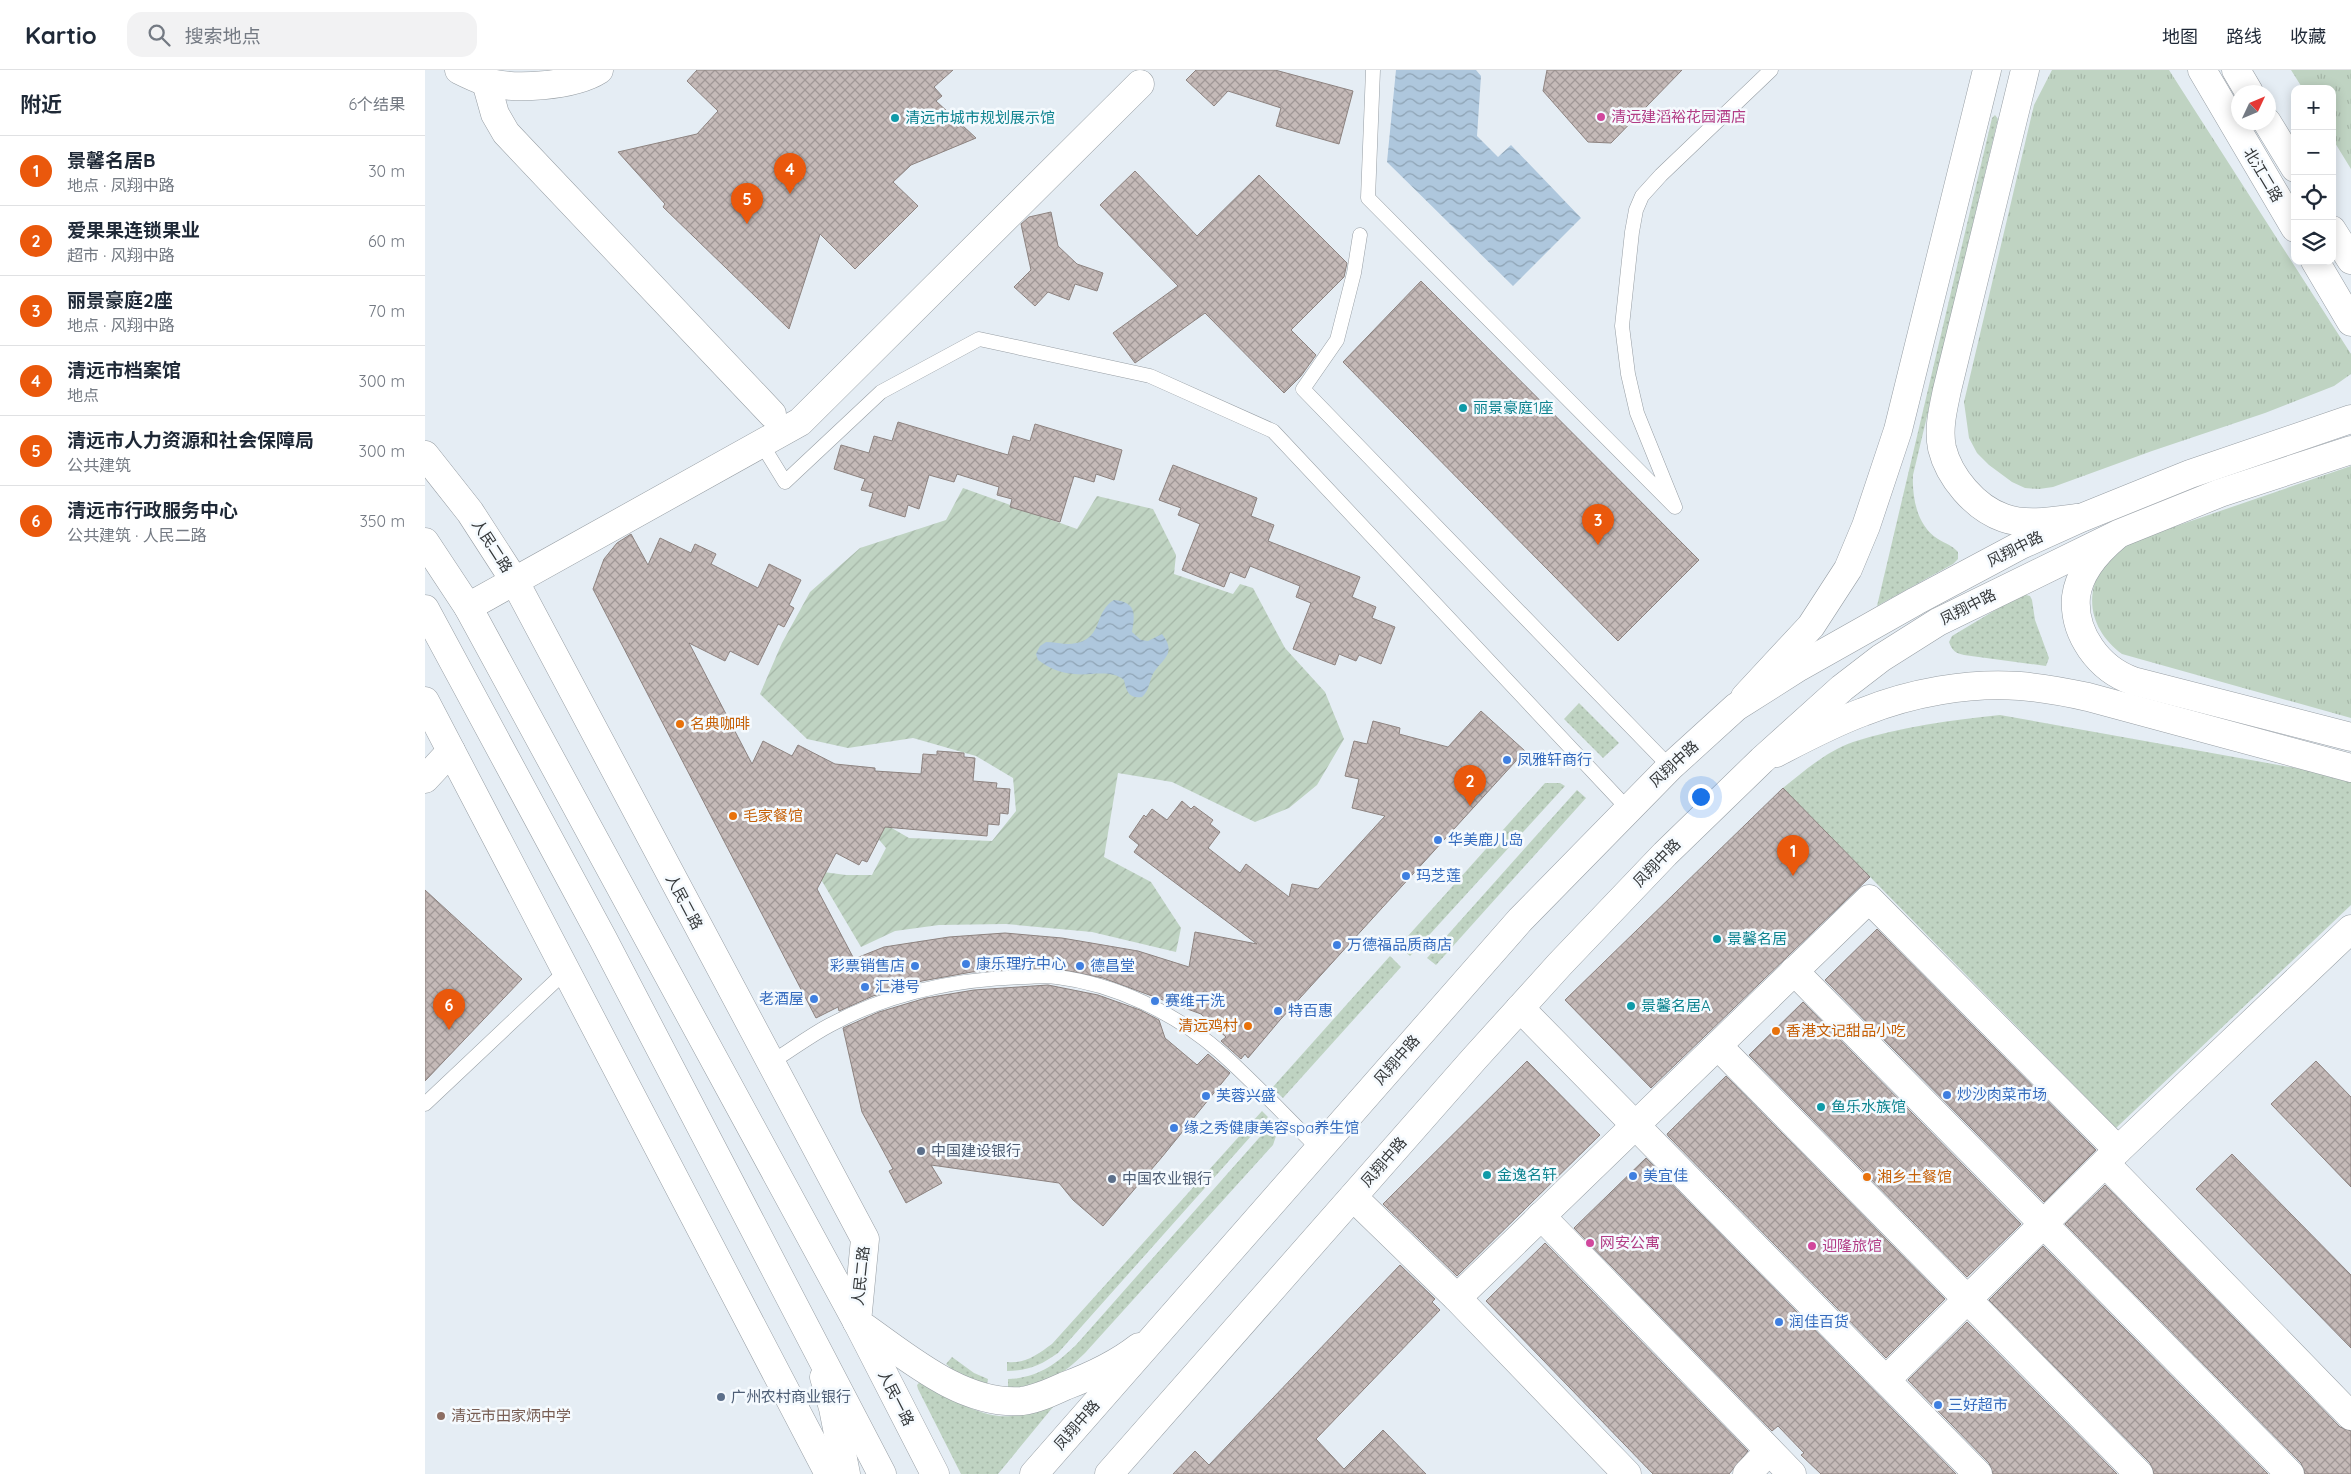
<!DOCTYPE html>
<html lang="zh">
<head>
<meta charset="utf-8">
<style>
	:root { --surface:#fff; --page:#f2f2f3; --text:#1f2937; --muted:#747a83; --line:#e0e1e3; --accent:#ea580c }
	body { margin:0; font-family:Quicksand,"Noto Sans SC",sans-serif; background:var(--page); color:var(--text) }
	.controls { position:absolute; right:15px; top:15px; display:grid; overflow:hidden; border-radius:10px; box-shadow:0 2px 12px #0003 }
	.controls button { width:45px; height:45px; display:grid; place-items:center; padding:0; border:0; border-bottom:1px solid var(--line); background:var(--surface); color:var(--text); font:25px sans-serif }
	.compass { position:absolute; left:1806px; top:15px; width:45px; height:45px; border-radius:50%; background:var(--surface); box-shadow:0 2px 12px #0003; rotate:46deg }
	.you { position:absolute; left:1275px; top:726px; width:18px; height:18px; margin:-12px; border:4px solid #fff; border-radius:50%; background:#1a73e8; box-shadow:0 0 0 8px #1a73e833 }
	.badge { display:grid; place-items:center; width:32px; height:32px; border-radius:50%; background:var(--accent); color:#fff; font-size:16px; font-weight:700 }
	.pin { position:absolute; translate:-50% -41px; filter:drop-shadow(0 1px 2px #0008) }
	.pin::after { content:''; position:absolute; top:26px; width:18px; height:15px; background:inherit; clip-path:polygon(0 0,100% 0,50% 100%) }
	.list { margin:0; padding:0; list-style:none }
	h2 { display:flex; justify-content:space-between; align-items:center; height:65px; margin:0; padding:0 20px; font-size:21px }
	h2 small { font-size:16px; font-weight:400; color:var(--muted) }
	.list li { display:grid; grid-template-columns:32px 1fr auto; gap:15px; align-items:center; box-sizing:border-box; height:70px; padding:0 20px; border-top:1px solid var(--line) }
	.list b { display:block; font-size:19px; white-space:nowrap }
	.list p { margin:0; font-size:16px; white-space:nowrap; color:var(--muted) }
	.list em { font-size:16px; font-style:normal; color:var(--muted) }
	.icon { flex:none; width:28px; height:28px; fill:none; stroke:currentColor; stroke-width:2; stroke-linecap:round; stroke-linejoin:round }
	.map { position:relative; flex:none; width:1926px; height:1404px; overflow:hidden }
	header { display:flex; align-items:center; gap:30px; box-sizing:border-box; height:70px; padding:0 25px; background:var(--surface); border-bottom:1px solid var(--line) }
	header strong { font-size:24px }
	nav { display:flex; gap:28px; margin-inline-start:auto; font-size:18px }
	.search { width:350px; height:45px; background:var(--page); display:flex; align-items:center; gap:12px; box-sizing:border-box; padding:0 18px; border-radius:15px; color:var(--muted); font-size:19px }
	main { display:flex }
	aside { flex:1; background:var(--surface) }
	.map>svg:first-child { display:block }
	.grass { fill:url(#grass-dots) }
	.park { fill:url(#park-tufts) }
	.garden { fill:url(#garden-furrows) }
	.water { fill:url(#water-waves) }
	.building { fill:url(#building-cross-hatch); stroke:#8d8380 }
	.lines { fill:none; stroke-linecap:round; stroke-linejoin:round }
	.service-casing { stroke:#979ea4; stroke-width:15 }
	.minor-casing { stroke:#979ea4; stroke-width:29 }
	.tertiary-casing { stroke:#979ea4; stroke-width:29 }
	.secondary-casing { stroke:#979ea4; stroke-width:29 }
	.primary-casing { stroke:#979ea4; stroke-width:29 }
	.service { stroke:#fff; stroke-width:14 }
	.minor { stroke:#fff; stroke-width:28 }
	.tertiary { stroke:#fff; stroke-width:28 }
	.secondary { stroke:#fff; stroke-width:28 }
	.primary { stroke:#fff; stroke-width:28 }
	.hotel-dot { fill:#d1479c; stroke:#f5fafe; stroke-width:2 }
	.culture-dot { fill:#0f9aa8; stroke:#f5fafe; stroke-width:2 }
	.food-dot { fill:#e8710a; stroke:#f5fafe; stroke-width:2 }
	.shop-dot { fill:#3f7fe0; stroke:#f5fafe; stroke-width:2 }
	.service-dot { fill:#5c6f8a; stroke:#f5fafe; stroke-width:2 }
	.education-dot { fill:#8d6e63; stroke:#f5fafe; stroke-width:2 }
	.labels { text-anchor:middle; stroke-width:5; stroke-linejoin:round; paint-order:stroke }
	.hotel-label { font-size:15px; fill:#b23c85; stroke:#f5fafe; text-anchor:start }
	.culture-label { font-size:15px; fill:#0d838f; stroke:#f5fafe; text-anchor:start }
	.street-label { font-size:15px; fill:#35383a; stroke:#f5fafe }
	.food-label { font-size:15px; fill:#c56008; stroke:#f5fafe; text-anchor:start }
	.shop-label { font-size:15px; fill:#366cbe; stroke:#f5fafe; text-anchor:start }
	.service-label { font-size:15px; fill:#4e5e75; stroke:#f5fafe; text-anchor:start }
	.education-label { font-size:15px; fill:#785e54; stroke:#f5fafe; text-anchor:start }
</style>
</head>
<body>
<header>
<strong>Kartio</strong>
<div class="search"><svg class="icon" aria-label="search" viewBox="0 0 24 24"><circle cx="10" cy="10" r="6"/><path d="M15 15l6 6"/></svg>搜索地点</div>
<nav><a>地图</a><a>路线</a><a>收藏</a></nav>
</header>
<main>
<aside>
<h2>附近<small>6个结果</small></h2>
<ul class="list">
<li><span class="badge">1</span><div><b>景馨名居B</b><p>地点 · 凤翔中路</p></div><em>30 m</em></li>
<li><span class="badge">2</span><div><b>爱果果连锁果业</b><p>超市 · 风翔中路</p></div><em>60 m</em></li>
<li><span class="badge">3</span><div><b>丽景豪庭2座</b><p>地点 · 风翔中路</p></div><em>70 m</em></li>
<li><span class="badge">4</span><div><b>清远市档案馆</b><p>地点</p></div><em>300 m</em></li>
<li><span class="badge">5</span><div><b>清远市人力资源和社会保障局</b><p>公共建筑</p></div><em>300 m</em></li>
<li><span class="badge">6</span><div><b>清远市行政服务中心</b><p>公共建筑 · 人民二路</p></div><em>350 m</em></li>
</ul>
</aside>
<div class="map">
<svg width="1926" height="1404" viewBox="0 0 1926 1404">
	<defs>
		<pattern id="grass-dots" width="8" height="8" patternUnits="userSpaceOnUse" patternTransform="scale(1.25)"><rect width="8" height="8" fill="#bfd3c2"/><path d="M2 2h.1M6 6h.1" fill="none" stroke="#a5b6a7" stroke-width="1.8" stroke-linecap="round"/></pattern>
		<pattern id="park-tufts" width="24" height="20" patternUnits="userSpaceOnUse" patternTransform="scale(1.25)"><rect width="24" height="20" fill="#bfd3c2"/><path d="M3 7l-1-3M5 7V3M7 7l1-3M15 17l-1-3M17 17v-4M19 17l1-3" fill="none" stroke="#a5b6a7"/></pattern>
		<pattern id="garden-furrows" width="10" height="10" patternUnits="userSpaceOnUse" patternTransform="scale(1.25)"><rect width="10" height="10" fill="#bfd3c2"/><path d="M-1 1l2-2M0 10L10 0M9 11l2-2" fill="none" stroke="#a5b6a7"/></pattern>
		<pattern id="water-waves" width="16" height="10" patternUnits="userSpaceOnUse" patternTransform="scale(1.25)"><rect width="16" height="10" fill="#aec7dd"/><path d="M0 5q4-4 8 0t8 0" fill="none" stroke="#8ea3b4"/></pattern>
		<pattern id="building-cross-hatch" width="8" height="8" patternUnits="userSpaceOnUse" patternTransform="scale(1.25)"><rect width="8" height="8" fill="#c5bab8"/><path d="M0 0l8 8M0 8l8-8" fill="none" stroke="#a19897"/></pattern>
	</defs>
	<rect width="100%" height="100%" fill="#e5edf4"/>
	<g class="grass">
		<path d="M1570,45L1573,49L1488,405C1487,428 1492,456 1513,469C1521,474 1527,475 1533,482V489L1528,494L1452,536L1567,48Z"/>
		<path d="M1597,524L1605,526L1607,530L1610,550L1624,588L1621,596L1539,585C1531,583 1527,581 1524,572L1527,566Z"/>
		<polygon points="1154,633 1194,673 1178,688 1139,649"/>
		<path d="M1575,645L1926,708V835L1691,1058L1358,718C1379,701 1402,681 1428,672C1474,657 1527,650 1575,645Z"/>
		<polygon points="1120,713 1135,713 1140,716 985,886 974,876"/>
		<polygon points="1152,720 1161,728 1011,895 1002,888"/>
		<polygon points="965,886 976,897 858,1028 847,1018"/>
		<path d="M837,1041L843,1047L633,1283C616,1295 603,1301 582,1301V1292C601,1294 613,1284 627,1274Z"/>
		<path d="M848,1052L852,1063L848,1075L660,1283C635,1307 618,1317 583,1320V1309C612,1308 630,1295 651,1275Z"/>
		<polygon points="527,1287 549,1303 563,1309 561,1320 533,1304 521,1294"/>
		<path d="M496,1311C520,1324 546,1343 574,1346C592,1348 611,1339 627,1334L628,1337L573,1404H536L493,1319L492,1315Z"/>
	</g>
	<g class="park">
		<polygon points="1627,0 1744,0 1926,284 1926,304 1909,316 1840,343 1727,381 1628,417 1614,419 1600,418 1587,412 1564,395 1552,383 1544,368 1539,332 1609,35"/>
		<polygon points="1866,0 1926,0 1926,99 1907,68 1907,19 1878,19"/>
		<path d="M1926,396V648L1697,584C1674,567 1661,541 1670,512C1672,508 1673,502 1676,498C1683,489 1693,481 1702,473Z"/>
	</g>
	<polygon class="garden" points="538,418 652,459 672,426 728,439 751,485 749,504 808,524 815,514 828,518 860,578 900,622 919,669 892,715 864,738 830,752 747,712 693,703 679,787 726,812 756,858 751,882 667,862 581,854 514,855 470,861 436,877 391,801 421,805 447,805 461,778 445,759 458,753 484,768 567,771 591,741 588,708 551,686 488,668 423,678 382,669 335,624 357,573 385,522 435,478 521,450"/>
	<g class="water">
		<polygon points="971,0 1051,0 1056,6 1052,66 1073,87 1086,75 1156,148 1088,216 962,92"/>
		<path d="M689,530C712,532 710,545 707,562L716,570L723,571L737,564C752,583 738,589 729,602C724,610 725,620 717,627C704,629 701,621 699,610C685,599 666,606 649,604C635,603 624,598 613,590L611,584L615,576L621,572C629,572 637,574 644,574C680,572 667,543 689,530Z"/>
	</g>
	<g class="building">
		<polygon points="272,0 528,0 509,17 517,26 511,31 551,68 486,95 468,112 493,136 430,199 395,164 364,259 238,137 240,134 193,82 272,64 293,41 262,11"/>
		<polygon points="771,0 850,0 928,21 914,74 851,56 856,38 803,21 789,36 761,10"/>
		<polygon points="1122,0 1257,0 1186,73 1163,72 1118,21"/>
		<polygon points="710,101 772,166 834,105 922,193 919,207 866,260 891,285 876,306 859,323 780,243 710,293 688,263 753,216 675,135"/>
		<polygon points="626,142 633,176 652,194 678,203 672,221 650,214 644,230 623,222 610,236 589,217 606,200 596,154 604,147"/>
		<polygon points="996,211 1274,490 1193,571 918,292"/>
		<polygon points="473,352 583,385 588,366 605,371 610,354 697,380 689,410 671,404 669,412 649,406 635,452 585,437 587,429 572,425 574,417 532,404 529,412 504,405 494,439 483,435 480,447 444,436 448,423 436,420 440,409 409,399 416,375 444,383 449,366 467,371"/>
		<polygon points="748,395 832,428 826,446 849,455 843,471 935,507 927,527 951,537 947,548 970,557 956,594 934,585 931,591 914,584 910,595 868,579 886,533 871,527 875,516 825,496 820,508 805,502 799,517 757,500 775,454 753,445 756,438 734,430"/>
		<polygon points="206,464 223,495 235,468 266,483 270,474 291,484 286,494 333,518 344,494 376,510 364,535 369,538 359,557 353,554 333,595 305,581 300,591 264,573 327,694 338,671 367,686 373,675 410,694 450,698 450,701 496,704 498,684 512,685 512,681 539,683 539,687 550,688 548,711 572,713 571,718 585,719 583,744 575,743 574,755 563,754 562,766 460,757 442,792 437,790 434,795 411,783 392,819 429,889 459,877 524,867 580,863 637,868 713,881 764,897 770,862 832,874 709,782 714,775 704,767 719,745 721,747 727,739 742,750 757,731 766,739 769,736 788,750 785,754 795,762 783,778 815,803 821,794 864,827 867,814 893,819 960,746 927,738 934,709 920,706 929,671 942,674 948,651 975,658 974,664 1023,677 1056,641 1100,681 855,950 823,988 820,984 816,989 796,971 801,967 776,944 678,908 628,898 547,902 497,911 448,926 414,941 413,937 391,948 168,519 179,489 192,473"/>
		<polygon points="1358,718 1445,807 1226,1018 1140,930"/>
		<polygon points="0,820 97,909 0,1011"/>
		<polygon points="1452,859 1671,1080 1619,1132 1400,910"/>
		<polygon points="623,915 673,925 715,940 734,950 740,968 772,995 783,984 805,1003 737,1087 678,1156 648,1130 634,1113 506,1095 517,1113 481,1133 464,1101 468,1099 437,1042 418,958 454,942 501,928 549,920"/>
		<polygon points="1378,932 1596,1154 1542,1207 1324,985"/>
		<polygon points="1102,991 1175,1065 1032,1206 958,1134"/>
		<polygon points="1891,991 1926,1027 1926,1117 1846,1034"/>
		<polygon points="1301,1006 1520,1229 1461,1288 1243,1066 1242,1064"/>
		<polygon points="1807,1084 1926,1205 1926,1278 1771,1119"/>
		<polygon points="1221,1088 1531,1404 1396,1404 1376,1385 1379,1383 1353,1356 1347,1361 1149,1158"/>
		<polygon points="1680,1115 1915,1357 1926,1361 1926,1404 1880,1404 1876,1393 1640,1154"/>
		<polygon points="1120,1173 1323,1381 1304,1404 1228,1404 1061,1231"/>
		<polygon points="1618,1176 1843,1404 1729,1404 1725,1393 1564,1230"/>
		<polygon points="975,1195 1010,1229 1007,1232 1015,1240 891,1369 919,1399 958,1360 1001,1404 748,1404 770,1381 784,1395"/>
		<polygon points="1542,1252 1692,1404 1568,1404 1564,1393 1483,1310"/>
	</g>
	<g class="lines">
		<defs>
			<g id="service">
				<polyline points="948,0 943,128 1250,437 1212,343 1203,304 1197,256 1207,162 1211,140 1217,126 1236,105 1346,0"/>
				<polyline points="935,165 929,203 912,270 878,319 1245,697"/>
				<polyline points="336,373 360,412 456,322 554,269 725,306 848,361 1203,739"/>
				<path d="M345,993C365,981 384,966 405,955C464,923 531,909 598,907C609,907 621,905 632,907C690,914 750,943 794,981C829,1012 861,1047 894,1079"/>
				<polyline points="0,1034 141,901"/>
			</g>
			<g id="minor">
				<path d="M34,0C42,4 50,8 59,11C88,21 149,16 174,0"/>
				<polyline points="61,12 70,44 81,63 347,344"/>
				<polyline points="43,537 375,352 715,14"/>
				<polyline points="0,709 26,681"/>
				<polyline points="1369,901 1865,1404"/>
				<polyline points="1293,976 1714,1404"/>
				<polyline points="1680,1093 1926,1346"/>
				<polyline points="928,1127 1032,1228 1202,1404"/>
				<polyline points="1116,1146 1367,1404"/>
				<polyline points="1032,1228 1444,829 1693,1080"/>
				<polyline points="1461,1310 1693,1080 1926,859"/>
				<polyline points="1322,1404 1344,1381"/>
			</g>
			<polyline id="tertiary" points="1095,938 1553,1404"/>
			<g id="secondary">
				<path d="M1600,0L1522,320C1518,339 1513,359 1517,378C1524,407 1550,438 1579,448C1601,456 1629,451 1652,448"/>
				<polyline points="1777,0 1870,158"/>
				<polyline points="1811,0 1824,22"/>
				<polyline points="1842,52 1870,98"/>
				<polyline points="1907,160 1926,190"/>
				<polyline points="1890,191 1926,252"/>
				<path d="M0,385L45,442L89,510L440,1169L432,1252C479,1284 536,1336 597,1331C612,1329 627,1322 640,1316C667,1306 691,1295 714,1277"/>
				<path d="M1691,466C1673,481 1654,502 1651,527C1648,564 1674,599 1708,611L1926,667"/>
				<polyline points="1320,627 1386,556 1423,499 1441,456 1473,360 1562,0"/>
				<polyline points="0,631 404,1404"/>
				<path d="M1351,683C1380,668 1408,653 1438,642C1485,623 1544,612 1595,616C1618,618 1640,622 1663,627L1926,698"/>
				<polyline points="399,1307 408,1338 421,1404"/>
			</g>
			<g id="primary">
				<polyline points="0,472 43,537 432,1252 510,1404"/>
				<polyline points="0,539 178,869 457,1404"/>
				<polyline points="609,1404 1095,850 1245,697 1311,637 1374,597 1491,531 1596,475 1656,448 1765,404 1926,349"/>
				<polyline points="684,1404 1049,989 1135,894 1240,784 1337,690 1417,618 1456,588 1513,552 1693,464 1795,423 1926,380"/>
			</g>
		</defs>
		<use href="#service" class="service-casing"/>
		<use href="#minor" class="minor-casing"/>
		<use href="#tertiary" class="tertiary-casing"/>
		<use href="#secondary" class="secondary-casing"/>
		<use href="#primary" class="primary-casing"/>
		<use href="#service" class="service"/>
		<use href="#minor" class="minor"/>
		<use href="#tertiary" class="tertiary"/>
		<use href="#secondary" class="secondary"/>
		<use href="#primary" class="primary"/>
	</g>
	<g class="hotel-dot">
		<circle cx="1176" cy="47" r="5"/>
		<circle cx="1165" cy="1173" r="5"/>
		<circle cx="1387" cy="1176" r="5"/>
	</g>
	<g class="culture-dot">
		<circle cx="470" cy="48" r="5"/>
		<circle cx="1038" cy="338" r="5"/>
		<circle cx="1292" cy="869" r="5"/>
		<circle cx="1206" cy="936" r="5"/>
		<circle cx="1396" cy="1037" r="5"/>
		<circle cx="1062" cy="1105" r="5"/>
	</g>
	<g class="food-dot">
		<circle cx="255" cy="654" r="5"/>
		<circle cx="308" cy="746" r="5"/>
		<circle cx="823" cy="956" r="5"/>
		<circle cx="1351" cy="961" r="5"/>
		<circle cx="1442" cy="1107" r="5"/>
	</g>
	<g class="shop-dot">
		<circle cx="1082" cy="690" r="5"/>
		<circle cx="1013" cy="770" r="5"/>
		<circle cx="981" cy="806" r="5"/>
		<circle cx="912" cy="875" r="5"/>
		<circle cx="541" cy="894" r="5"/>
		<circle cx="490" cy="896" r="5"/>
		<circle cx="655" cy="896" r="5"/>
		<circle cx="440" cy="917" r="5"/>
		<circle cx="389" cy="929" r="5"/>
		<circle cx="730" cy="931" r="5"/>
		<circle cx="853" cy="941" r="5"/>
		<circle cx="1522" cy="1025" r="5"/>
		<circle cx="781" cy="1026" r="5"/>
		<circle cx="749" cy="1058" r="5"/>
		<circle cx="1208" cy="1106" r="5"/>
		<circle cx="1354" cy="1252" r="5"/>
		<circle cx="1513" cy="1335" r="5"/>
	</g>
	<g class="service-dot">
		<circle cx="496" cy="1081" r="5"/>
		<circle cx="687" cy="1109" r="5"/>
		<circle cx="296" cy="1327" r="5"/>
	</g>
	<circle class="education-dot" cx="16" cy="1346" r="5"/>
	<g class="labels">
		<g class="hotel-label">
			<text x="1186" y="52">清远建滔裕花园酒店</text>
			<text x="1175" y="1178">网安公寓</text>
			<text x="1397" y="1181">迎隆旅馆</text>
		</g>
		<g class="culture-label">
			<text x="480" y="53">清远市城市规划展示馆</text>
			<text x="1048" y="343">丽景豪庭1座</text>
			<text x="1302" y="874">景馨名居</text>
			<text x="1216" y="941">景馨名居A</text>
			<text x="1406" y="1042">鱼乐水族馆</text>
			<text x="1072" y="1110">金逸名轩</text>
		</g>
		<g class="street-label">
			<text transform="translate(1838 105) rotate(59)" y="5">北江二路</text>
			<text transform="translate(67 476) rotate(57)" y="5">人民二路</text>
			<text transform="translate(1590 479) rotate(-27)" y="5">风翔中路</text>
			<text transform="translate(1543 537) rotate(-27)" y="5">凤翔中路</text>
			<text transform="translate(1249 694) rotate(-43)" y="5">风翔中路</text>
			<text transform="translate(1232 793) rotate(-46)" y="5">凤翔中路</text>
			<text transform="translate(259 832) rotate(62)" y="5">人民二路</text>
			<text transform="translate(972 990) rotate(-49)" y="5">风翔中路</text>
			<text transform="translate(959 1092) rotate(-49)" y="5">凤翔中路</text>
			<text transform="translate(436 1206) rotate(-84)" y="5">人民二路</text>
			<text transform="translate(471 1328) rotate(63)" y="5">人民一路</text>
			<text transform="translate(652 1355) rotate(-49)" y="5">凤翔中路</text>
		</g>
		<g class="food-label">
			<text x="265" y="659">名典咖啡</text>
			<text x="318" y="751">毛家餐馆</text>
			<text x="813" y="961" text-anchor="end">清远鸡村</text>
			<text x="1361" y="966">香港文记甜品小吃</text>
			<text x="1452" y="1112">湘乡土餐馆</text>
		</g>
		<g class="shop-label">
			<text x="1092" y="695">凤雅轩商行</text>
			<text x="1023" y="775">华美鹿儿岛</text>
			<text x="991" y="811">玛芝莲</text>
			<text x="922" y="880">万德福品质商店</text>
			<text x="551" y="899">康乐理疗中心</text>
			<text x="480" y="901" text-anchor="end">彩票销售店</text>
			<text x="665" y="901">德昌堂</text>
			<text x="450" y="922">汇港号</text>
			<text x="379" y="934" text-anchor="end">老酒屋</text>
			<text x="740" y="936">赛维干洗</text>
			<text x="863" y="946">特百惠</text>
			<text x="1532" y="1030">炒沙肉菜市场</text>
			<text x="791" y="1031">芙蓉兴盛</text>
			<text x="759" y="1063">缘之秀健康美容spa养生馆</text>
			<text x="1218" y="1111">美宜佳</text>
			<text x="1364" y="1257">润佳百货</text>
			<text x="1523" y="1340">三好超市</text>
		</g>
		<g class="service-label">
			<text x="506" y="1086">中国建设银行</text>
			<text x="697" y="1114">中国农业银行</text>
			<text x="306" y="1332">广州农村商业银行</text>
		</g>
		<g class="education-label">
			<text x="26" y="1351">清远市田家炳中学</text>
		</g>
	</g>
</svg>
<div class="controls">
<button>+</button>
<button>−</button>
<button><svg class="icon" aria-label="locate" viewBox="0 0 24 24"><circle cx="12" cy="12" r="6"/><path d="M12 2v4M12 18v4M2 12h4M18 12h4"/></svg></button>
<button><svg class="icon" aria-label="layers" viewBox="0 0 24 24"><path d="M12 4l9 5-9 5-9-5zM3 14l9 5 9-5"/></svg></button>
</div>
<svg class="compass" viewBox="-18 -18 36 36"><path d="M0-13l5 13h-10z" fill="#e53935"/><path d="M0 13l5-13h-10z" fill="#747a83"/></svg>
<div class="you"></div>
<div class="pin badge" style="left:1368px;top:806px">1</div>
<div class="pin badge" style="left:1045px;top:736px">2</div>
<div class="pin badge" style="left:1173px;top:475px">3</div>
<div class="pin badge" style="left:365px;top:124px">4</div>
<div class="pin badge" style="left:322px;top:154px">5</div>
<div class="pin badge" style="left:24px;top:960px">6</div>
</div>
</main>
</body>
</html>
